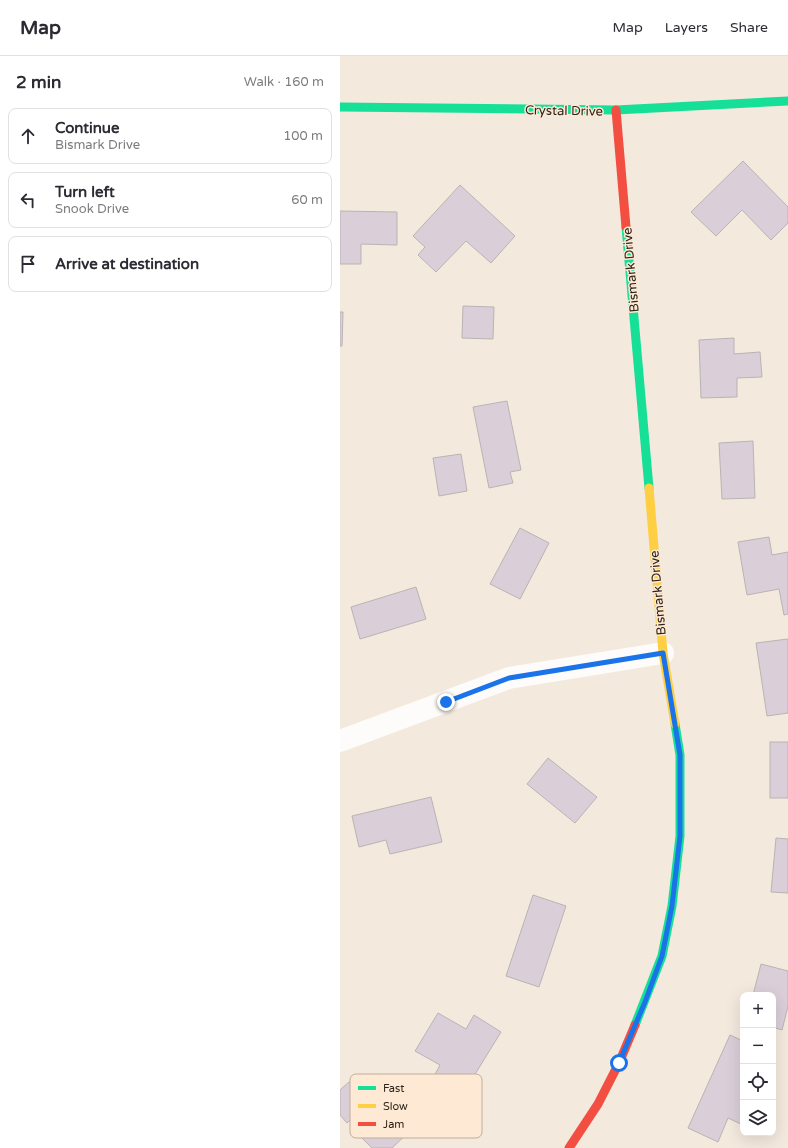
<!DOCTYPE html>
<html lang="en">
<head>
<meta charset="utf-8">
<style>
	:root { --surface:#fff; --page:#f2f2f3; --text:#2b2b33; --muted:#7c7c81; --line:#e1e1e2 }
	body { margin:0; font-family:"Varela Round",sans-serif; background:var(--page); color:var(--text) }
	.controls { position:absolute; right:12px; bottom:12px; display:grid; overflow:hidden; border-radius:8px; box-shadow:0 4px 16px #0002 }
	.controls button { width:36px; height:36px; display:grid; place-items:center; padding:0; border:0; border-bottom:1px solid var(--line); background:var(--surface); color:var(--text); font:20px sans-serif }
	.stop { position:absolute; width:12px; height:12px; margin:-9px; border:3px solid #1a73e8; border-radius:50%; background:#fff }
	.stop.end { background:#1a73e8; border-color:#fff; box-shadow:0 1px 4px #0008 }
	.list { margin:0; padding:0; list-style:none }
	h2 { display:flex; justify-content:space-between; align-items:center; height:52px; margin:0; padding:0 16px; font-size:17px }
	h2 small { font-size:13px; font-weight:400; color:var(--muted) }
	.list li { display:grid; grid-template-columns:26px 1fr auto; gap:12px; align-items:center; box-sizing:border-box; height:56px; margin:0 8px 8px; padding:0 8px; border:1px solid var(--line); border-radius:8px }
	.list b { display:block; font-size:15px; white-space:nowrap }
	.list p { margin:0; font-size:13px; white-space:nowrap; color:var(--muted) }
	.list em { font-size:13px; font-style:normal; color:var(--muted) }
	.icon { flex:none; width:22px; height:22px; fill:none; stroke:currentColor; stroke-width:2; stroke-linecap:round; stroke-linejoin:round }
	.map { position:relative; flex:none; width:448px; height:1092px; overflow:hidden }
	header { display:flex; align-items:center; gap:24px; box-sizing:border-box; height:56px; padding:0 20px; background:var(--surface); border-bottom:1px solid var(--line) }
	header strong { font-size:19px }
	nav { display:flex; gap:22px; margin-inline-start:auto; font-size:14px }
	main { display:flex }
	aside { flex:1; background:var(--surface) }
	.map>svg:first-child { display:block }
	.building { fill:#dacfd9; stroke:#bab3b3 }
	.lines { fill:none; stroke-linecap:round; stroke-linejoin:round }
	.street { stroke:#fdfcfa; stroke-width:22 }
	.fast { stroke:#16e098; stroke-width:9 }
	.slow { stroke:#ffcf43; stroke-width:9 }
	.jam { stroke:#f24e42; stroke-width:9 }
	.route { stroke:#1a73e8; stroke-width:5 }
	.labels { text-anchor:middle; stroke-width:3; stroke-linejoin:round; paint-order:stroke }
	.street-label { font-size:13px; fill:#2e241b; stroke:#fde9d4 }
	.key { fill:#fde9d4; stroke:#bfae9c; stroke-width:1 }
	.key-label { font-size:11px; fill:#2e241b }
</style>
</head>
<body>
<header>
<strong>Map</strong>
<nav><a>Map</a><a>Layers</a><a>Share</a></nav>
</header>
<main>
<aside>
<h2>2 min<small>Walk · 160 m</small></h2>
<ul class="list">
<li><svg class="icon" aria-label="ahead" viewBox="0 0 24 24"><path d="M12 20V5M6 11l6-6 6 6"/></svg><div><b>Continue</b><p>Bismark Drive</p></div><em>100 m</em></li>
<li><svg class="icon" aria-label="left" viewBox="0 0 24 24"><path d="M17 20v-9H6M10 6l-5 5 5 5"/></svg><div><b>Turn left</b><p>Snook Drive</p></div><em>60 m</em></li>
<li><svg class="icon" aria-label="arrive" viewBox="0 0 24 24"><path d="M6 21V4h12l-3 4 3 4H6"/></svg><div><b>Arrive at destination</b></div></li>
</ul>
</aside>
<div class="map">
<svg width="448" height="1092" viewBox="0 0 448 1092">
	<rect width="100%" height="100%" fill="#f4e9dd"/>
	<g class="building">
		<polygon points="403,105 448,151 448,167 431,184 402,154 376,180 351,156"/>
		<polygon points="120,129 175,180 151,207 126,185 96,216 78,199 85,191 73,180"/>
		<polygon points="0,155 57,156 57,189 21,188 21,208 0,208"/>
		<polygon points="123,250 154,251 153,283 122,282"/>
		<polygon points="0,256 3,256 2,290 0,290"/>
		<polygon points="394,282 394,298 420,296 422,321 397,322 397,341 361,342 359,284"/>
		<polygon points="167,345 181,414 170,416 173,427 149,432 133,351"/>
		<polygon points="413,385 415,442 382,443 379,387"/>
		<polygon points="121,398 127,435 99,440 93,402"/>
		<polygon points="180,472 209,487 180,543 150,528"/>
		<polygon points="429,481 432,499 448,496 448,558 444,559 439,533 407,539 398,486"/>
		<polygon points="76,531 86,563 20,583 11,551"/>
		<polygon points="448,583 448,657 427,660 416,587"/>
		<rect x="430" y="686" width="18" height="56"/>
		<polygon points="208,702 257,741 235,767 187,728"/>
		<polygon points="91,741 102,786 50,798 46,784 19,791 12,760"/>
		<polygon points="436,782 448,783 448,837 431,836"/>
		<polygon points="193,839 226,850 199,931 166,920"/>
		<polygon points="421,908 448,915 448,950 442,974 433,971 433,939 413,939"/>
		<polygon points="98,957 126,973 134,959 161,976 121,1041 92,1024 100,1009 75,995"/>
		<polygon points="390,979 403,985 403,1069 388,1062 378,1086 348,1072"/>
		<polygon points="61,1018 94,1052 52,1092 32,1092 19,1079 34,1065 22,1053 7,1067 0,1059 0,1034 9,1026 31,1048"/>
	</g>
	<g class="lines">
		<polyline class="street" points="0,685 169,622 323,597"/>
		<g class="fast">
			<polyline points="0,51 276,54 448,45"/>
			<polyline points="286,171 309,432"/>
			<polyline points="295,969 322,900 332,850 340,780 340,699 335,668"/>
		</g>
		<polyline class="slow" points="309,432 323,597 335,668"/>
		<g class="jam">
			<polyline points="276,54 286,171"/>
			<polyline points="229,1092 258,1048 279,1007 295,969"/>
		</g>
	</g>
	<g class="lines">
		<polyline class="route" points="106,646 169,622 323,597 340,699 340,780 332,850 322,900 305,946 279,1007"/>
	</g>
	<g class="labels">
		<g class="street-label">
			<text transform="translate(224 54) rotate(1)" y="5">Crystal Drive</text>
			<text transform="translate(290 214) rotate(-95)" y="5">Bismark Drive</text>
			<text transform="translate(317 537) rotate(-95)" y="5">Bismark Drive</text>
		</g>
	</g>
	<rect x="10" y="1018" width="132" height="64" rx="6" class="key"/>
	<rect x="18" y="1030" width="18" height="4" fill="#16e098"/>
	<rect x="18" y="1048" width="18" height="4" fill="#ffcf43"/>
	<rect x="18" y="1066" width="18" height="4" fill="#f24e42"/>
	<g class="key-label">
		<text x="43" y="1036">Fast</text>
		<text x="43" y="1054">Slow</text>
		<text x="43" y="1072">Jam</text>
	</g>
</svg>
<div class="controls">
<button>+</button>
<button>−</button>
<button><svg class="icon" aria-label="locate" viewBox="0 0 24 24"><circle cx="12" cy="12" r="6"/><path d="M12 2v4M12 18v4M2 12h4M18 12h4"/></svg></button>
<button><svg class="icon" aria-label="layers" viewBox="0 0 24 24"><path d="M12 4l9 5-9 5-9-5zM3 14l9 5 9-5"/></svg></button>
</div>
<div class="stop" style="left:279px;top:1007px"></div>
<div class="stop end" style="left:106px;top:646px"></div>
</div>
</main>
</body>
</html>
